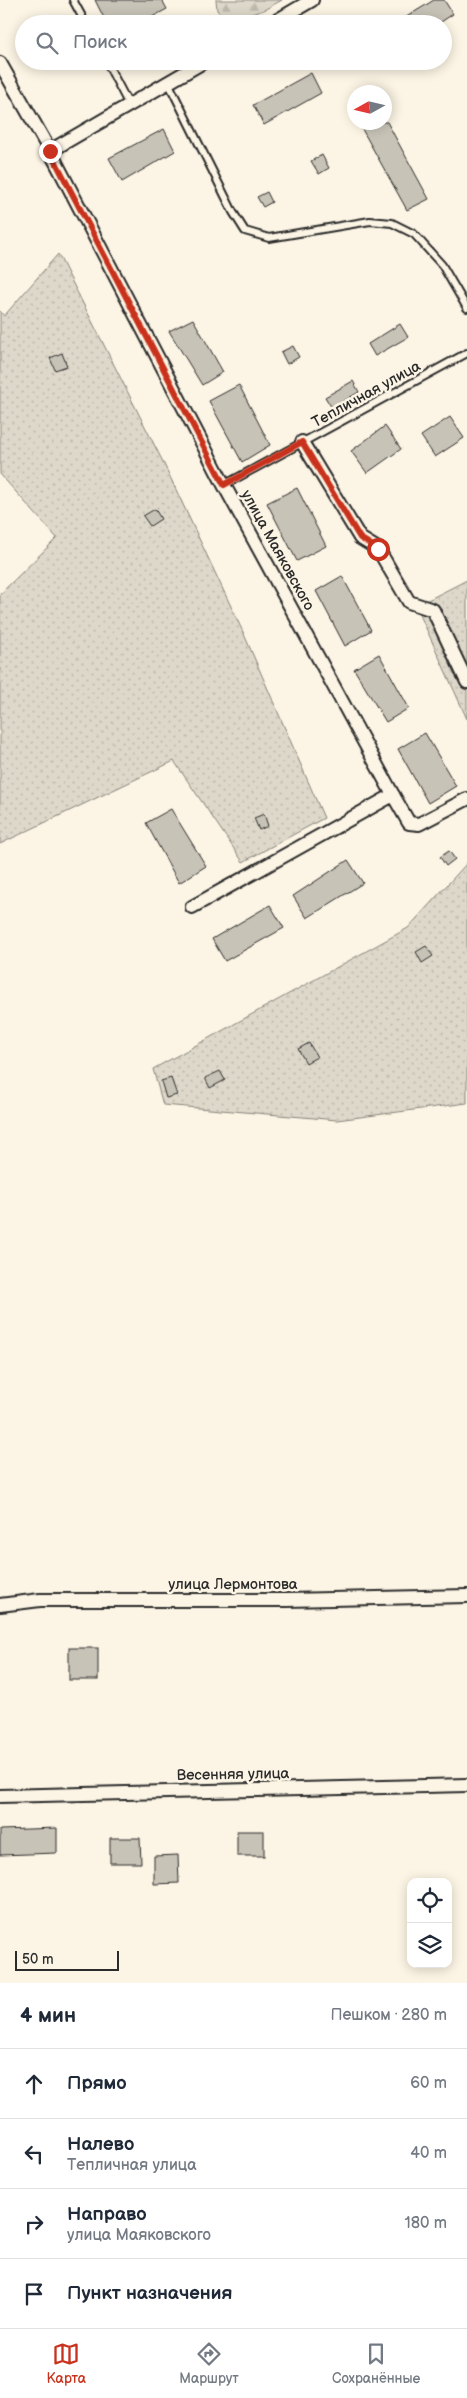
<!DOCTYPE html>
<html lang="ru">
<head>
<meta charset="utf-8">
<style>
	:root { --surface:#fff; --page:#f2f2f3; --text:#1f2937; --muted:#747a83; --line:#e0e1e3; --accent:#c8321e }
	body { margin:0; font-family:"Balsamiq Sans",sans-serif; background:var(--page); color:var(--text) }
	.controls { position:absolute; right:15px; bottom:15px; display:grid; overflow:hidden; border-radius:10px; box-shadow:0 2px 12px #0003 }
	.controls button { width:45px; height:45px; display:grid; place-items:center; padding:0; border:0; border-bottom:1px solid var(--line); background:var(--surface); color:var(--text); font:25px sans-serif }
	.compass { position:absolute; left:347px; top:85px; width:45px; height:45px; border-radius:50%; background:var(--surface); box-shadow:0 2px 12px #0003; rotate:262deg }
	.scale { position:absolute; left:15px; bottom:12px; width:104px; box-sizing:border-box; padding-left:5px; border:2px solid #2b2b2b; border-top:0; font-size:14px; line-height:18px; white-space:nowrap; color:#2b2b2b; -webkit-text-stroke:4px #fcf5e5; paint-order:stroke }
	.stop { position:absolute; width:15px; height:15px; margin:-11px; border:4px solid #c8321e; border-radius:50%; background:#fff }
	.stop.end { background:#c8321e; border-color:#fff; box-shadow:0 1px 5px #0008 }
	.list { margin:0; padding:0; list-style:none }
	h2 { display:flex; justify-content:space-between; align-items:center; height:65px; margin:0; padding:0 20px; font-size:21px }
	h2 small { font-size:16px; font-weight:400; color:var(--muted) }
	.list li { display:grid; grid-template-columns:32px 1fr auto; gap:15px; align-items:center; box-sizing:border-box; height:70px; padding:0 20px; border-top:1px solid var(--line) }
	.list b { display:block; font-size:19px; white-space:nowrap }
	.list p { margin:0; font-size:16px; white-space:nowrap; color:var(--muted) }
	.list em { font-size:16px; font-style:normal; color:var(--muted) }
	.icon { flex:none; width:28px; height:28px; fill:none; stroke:currentColor; stroke-width:2; stroke-linecap:round; stroke-linejoin:round }
	.map { position:relative; flex:none; width:467px; height:1983px; overflow:hidden }
	.search { position:absolute; background:var(--surface); box-shadow:0 2px 12px #0003; left:15px; right:15px; top:15px; height:55px; display:flex; align-items:center; gap:12px; box-sizing:border-box; padding:0 18px; border-radius:28px; color:var(--muted); font-size:19px }
	.sheet { height:345px; background:var(--surface) }
	nav { display:flex; justify-content:space-around; align-items:center; box-sizing:border-box; height:70px; border-top:1px solid var(--line); background:var(--surface); font-size:14px; color:var(--muted) }
	nav a { display:grid; justify-items:center; gap:2px }
	nav .on { color:var(--accent) }
	.map>svg:first-child { display:block }
	.forest { fill:url(#forest-firs); stroke:#84827a }
	.garden { fill:url(#garden-dots); stroke:#84827a }
	.building { fill:#c8c3b7; stroke:#2b2b2b }
	.lines { fill:none; stroke-linecap:round; stroke-linejoin:round }
	.lane-casing { stroke:#2b2b2b; stroke-width:10 }
	.street-casing { stroke:#2b2b2b; stroke-width:16 }
	.lane { stroke:#fcf5e5; stroke-width:6 }
	.street { stroke:#fcf5e5; stroke-width:12 }
	.route { stroke:#c8321e; stroke-width:6 }
	.labels { text-anchor:middle; stroke-width:5; stroke-linejoin:round; paint-order:stroke }
	.street-label { font-size:15px; fill:#2b2b2b; stroke:#fcf5e5 }
</style>
</head>
<body>
<div class="map">
<svg width="467" height="1983" viewBox="0 0 467 1983">
	<defs>
		<pattern id="forest-firs" width="22" height="20" patternUnits="userSpaceOnUse" patternTransform="scale(1.25)"><rect width="22" height="20" fill="#ded8ca"/><path d="M5 1l3.5 6h-7zM16 11l3.5 6h-7z" fill="#bfbaae"/></pattern>
		<pattern id="garden-dots" width="8" height="8" patternUnits="userSpaceOnUse" patternTransform="scale(1.25)"><rect width="8" height="8" fill="#ded8ca"/><path d="M2 2h.1M6 6h.1" fill="none" stroke="#bfbaae" stroke-width="1.8" stroke-linecap="round"/></pattern>
	</defs>
	<rect width="100%" height="100%" fill="#fcf5e5"/>
	<filter id="ink" filterUnits="userSpaceOnUse"><feTurbulence type="fractalNoise" baseFrequency=".02" numOctaves="2"/><feDisplacementMap in="SourceGraphic" scale="10" xChannelSelector="R" yChannelSelector="G"/><feConvolveMatrix kernelMatrix="1 2 1 2 8 2 1 2 1" color-interpolation-filters="sRGB"/></filter>
	<g filter="url(#ink)">
		<polygon class="forest" points="216,0 282,0 264,10 227,22 217,10"/>
		<g class="garden">
			<polygon points="58,254 163,462 243,632 324,818 243,862 174,761 0,844 0,594 57,538 0,474 0,311 4,316"/>
			<polygon points="467,580 467,719 416,606"/>
			<polygon points="467,863 467,1103 337,1120 163,1105 153,1069 408,928"/>
		</g>
		<g class="building">
			<polygon points="95,0 162,0 167,9 139,24 107,24"/>
			<polygon points="434,0 444,0 453,14 438,24 395,24"/>
			<polygon points="311,73 321,93 264,125 253,105"/>
			<polygon points="358,122 387,122 429,199 407,210"/>
			<polygon points="164,129 175,151 122,182 109,158"/>
			<polygon points="322,155 329,168 319,174 311,161"/>
			<polygon points="267,192 272,202 263,207 257,197"/>
			<polygon points="193,319 223,372 202,385 169,331"/>
			<polygon points="400,324 408,337 375,356 368,344"/>
			<polygon points="293,346 299,357 287,364 281,352"/>
			<polygon points="62,353 67,366 55,370 50,358"/>
			<polygon points="353,381 359,392 332,408 325,397"/>
			<polygon points="239,385 270,445 242,462 209,401"/>
			<polygon points="450,417 464,438 435,457 421,436"/>
			<polygon points="385,426 401,449 367,473 351,451"/>
			<polygon points="297,488 326,546 297,561 267,503"/>
			<polygon points="155,509 161,519 150,526 143,516"/>
			<polygon points="342,576 371,630 345,646 316,591"/>
			<polygon points="379,654 409,708 386,722 354,669"/>
			<polygon points="425,733 456,786 428,803 398,749"/>
			<polygon points="171,809 206,866 179,883 146,823"/>
			<polygon points="264,814 268,826 259,830 254,818"/>
			<polygon points="449,851 455,859 446,866 440,857"/>
			<polygon points="348,860 363,883 307,918 293,896"/>
			<polygon points="270,905 284,928 225,961 212,939"/>
			<polygon points="426,946 433,956 422,963 416,952"/>
			<polygon points="309,1043 317,1057 306,1063 298,1049"/>
			<polygon points="220,1071 225,1080 210,1088 205,1078"/>
			<polygon points="171,1078 177,1095 166,1098 161,1081"/>
			<rect x="69" y="1648" width="29" height="32"/>
			<polygon points="57,1828 57,1853 0,1855 0,1830"/>
			<rect x="237" y="1831" width="27" height="25"/>
			<polygon points="110,1838 140,1838 141,1863 110,1863"/>
			<polygon points="178,1855 179,1883 154,1884 154,1856"/>
		</g>
		<g class="lines">
			<defs>
				<g id="lane">
					<polyline points="73,0 86,24"/>
					<polyline points="106,61 129,105"/>
					<polyline points="168,82 233,212 245,231 269,238 370,221 392,223 414,234 442,265 467,308"/>
					<polyline points="224,485 467,353"/>
				</g>
				<g id="street">
					<polyline points="271,24 312,0"/>
					<polyline points="0,63 50,151 224,485 393,795 192,907"/>
					<polyline points="50,151 205,61"/>
					<polyline points="302,442 360,538 378,549 409,602 433,610 467,682"/>
					<polyline points="393,795 409,823 419,824 467,799"/>
					<polyline points="0,1605 40,1600 287,1600 467,1596"/>
					<polyline points="0,1796 467,1785"/>
				</g>
			</defs>
			<use href="#lane" class="lane-casing"/>
			<use href="#street" class="street-casing"/>
			<use href="#lane" class="lane"/>
			<use href="#street" class="street"/>
		</g>
	</g>
	<g class="lines" filter="url(#ink)">
		<polyline class="route" points="50,151 224,485 302,442 360,538 378,549"/>
	</g>
	<g class="labels">
		<g class="street-label">
			<text transform="translate(366 394) rotate(-29)" y="5">Тепличная улица</text>
			<text transform="translate(278 550) rotate(61)" y="5">улица Маяковского</text>
			<text x="233" y="1589">улица Лермонтова</text>
			<text transform="translate(233 1774) rotate(-1)" y="5">Весенняя улица</text>
		</g>
	</g>
</svg>
<div class="controls">
<button><svg class="icon" aria-label="locate" viewBox="0 0 24 24"><circle cx="12" cy="12" r="6"/><path d="M12 2v4M12 18v4M2 12h4M18 12h4"/></svg></button>
<button><svg class="icon" aria-label="layers" viewBox="0 0 24 24"><path d="M12 4l9 5-9 5-9-5zM3 14l9 5 9-5"/></svg></button>
</div>
<svg class="compass" viewBox="-18 -18 36 36"><path d="M0-13l5 13h-10z" fill="#e53935"/><path d="M0 13l5-13h-10z" fill="#747a83"/></svg>
<div class="scale">50 m</div>
<div class="stop" style="left:378px;top:549px"></div>
<div class="stop end" style="left:50px;top:151px"></div>
<div class="search"><svg class="icon" aria-label="search" viewBox="0 0 24 24"><circle cx="10" cy="10" r="6"/><path d="M15 15l6 6"/></svg>Поиск</div>
</div>
<section class="sheet">
<h2>4 мин<small>Пешком · 280 m</small></h2>
<ul class="list">
<li><svg class="icon" aria-label="ahead" viewBox="0 0 24 24"><path d="M12 20V5M6 11l6-6 6 6"/></svg><div><b>Прямо</b></div><em>60 m</em></li>
<li><svg class="icon" aria-label="left" viewBox="0 0 24 24"><path d="M17 20v-9H6M10 6l-5 5 5 5"/></svg><div><b>Налево</b><p>Тепличная улица</p></div><em>40 m</em></li>
<li><svg class="icon" aria-label="right" viewBox="0 0 24 24"><path d="M7 20v-9h11M14 6l5 5-5 5"/></svg><div><b>Направо</b><p>улица Маяковского</p></div><em>180 m</em></li>
<li><svg class="icon" aria-label="arrive" viewBox="0 0 24 24"><path d="M6 21V4h12l-3 4 3 4H6"/></svg><div><b>Пункт назначения</b></div></li>
</ul>
</section>
<nav>
<a class="on"><svg class="icon" aria-label="map" viewBox="0 0 24 24"><path d="M3 6l6-2 6 2 6-2v14l-6 2-6-2-6 2zM9 4v14M15 6v14"/></svg>Карта</a>
<a><svg class="icon" aria-label="directions" viewBox="0 0 24 24"><path d="M12 3l9 9-9 9-9-9zM9 14v-3h6M13 9l2 2-2 2"/></svg>Маршрут</a>
<a><svg class="icon" aria-label="saved" viewBox="0 0 24 24"><path d="M7 4h10v16l-5-4-5 4z"/></svg>Сохранённые</a>
</nav>
</body>
</html>
